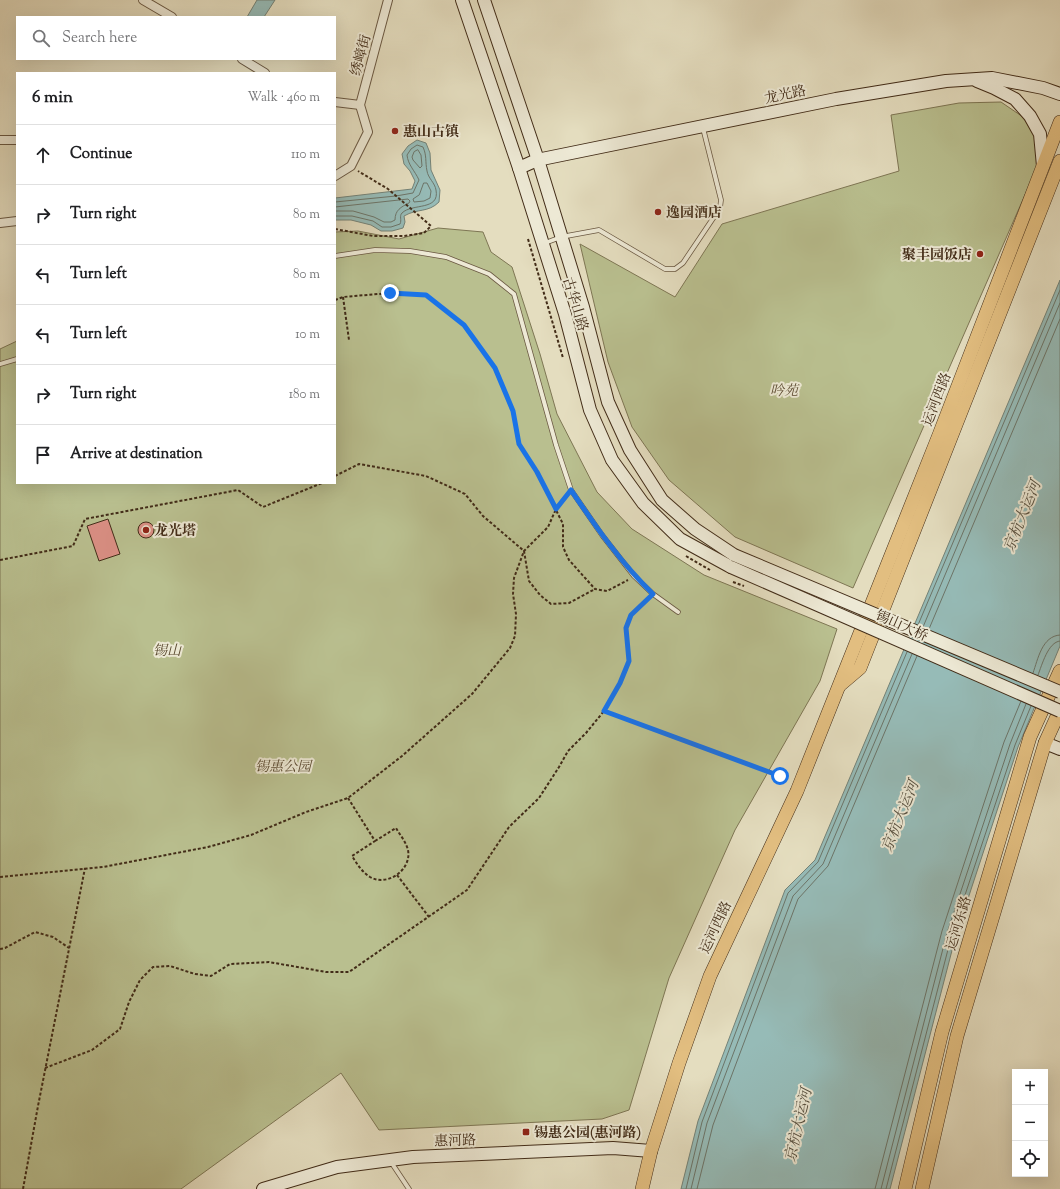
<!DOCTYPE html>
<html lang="en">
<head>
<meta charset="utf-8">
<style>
	:root { --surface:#fff; --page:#f6f6f6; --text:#202124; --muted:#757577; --line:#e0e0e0 }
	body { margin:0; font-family:"Sorts Mill Goudy","Noto Serif SC",serif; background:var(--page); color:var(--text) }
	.controls { position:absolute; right:12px; bottom:12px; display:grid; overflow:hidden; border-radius:0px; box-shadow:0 4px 16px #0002 }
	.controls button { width:36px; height:36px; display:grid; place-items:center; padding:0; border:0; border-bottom:1px solid var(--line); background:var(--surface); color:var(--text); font:20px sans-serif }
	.stop { position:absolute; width:12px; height:12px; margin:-9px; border:3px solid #1a73e8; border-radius:50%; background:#fff }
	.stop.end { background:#1a73e8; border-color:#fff; box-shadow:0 1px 4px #0008 }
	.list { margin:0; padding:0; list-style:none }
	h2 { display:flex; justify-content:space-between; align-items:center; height:52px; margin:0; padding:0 16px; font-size:17px }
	h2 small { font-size:13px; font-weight:400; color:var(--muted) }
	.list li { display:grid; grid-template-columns:26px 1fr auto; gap:12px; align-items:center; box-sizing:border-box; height:60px; padding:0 16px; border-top:1px solid var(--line) }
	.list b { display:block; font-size:15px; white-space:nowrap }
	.list em { font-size:13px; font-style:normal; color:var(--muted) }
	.icon { flex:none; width:22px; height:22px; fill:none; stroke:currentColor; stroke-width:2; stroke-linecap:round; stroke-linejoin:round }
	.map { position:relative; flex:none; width:1060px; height:1189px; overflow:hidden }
	.search { position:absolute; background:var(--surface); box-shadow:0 4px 16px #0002; left:16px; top:16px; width:320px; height:44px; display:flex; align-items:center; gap:10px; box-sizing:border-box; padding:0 14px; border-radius:0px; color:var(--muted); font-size:15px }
	.panel { position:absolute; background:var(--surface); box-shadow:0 4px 16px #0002; left:16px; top:72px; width:320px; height:412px; border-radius:0px }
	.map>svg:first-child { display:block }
	.green { fill:#b9bf8f; stroke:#7e7654 }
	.water { fill:#96bbb7; stroke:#748277 }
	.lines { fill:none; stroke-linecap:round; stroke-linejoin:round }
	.shore { stroke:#6c7468; stroke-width:1 }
	.building { fill:#dc9086; stroke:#422c18 }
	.lane-casing { stroke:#6a5842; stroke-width:5.5 }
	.street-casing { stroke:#6a5842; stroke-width:10 }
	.secondary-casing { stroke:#422c18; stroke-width:14 }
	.primary-casing { stroke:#422c18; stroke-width:14 }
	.path { stroke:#422c18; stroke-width:2; stroke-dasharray:3 2; stroke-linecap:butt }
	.lane { stroke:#ede9d5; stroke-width:4 }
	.street { stroke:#ede9d5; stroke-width:8 }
	.secondary { stroke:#ede9d5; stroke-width:12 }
	.primary { stroke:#e2be80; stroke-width:13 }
	.secondary-bridge-casing { stroke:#422c18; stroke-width:14; stroke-linecap:butt }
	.secondary-bridge { stroke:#ede9d5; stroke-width:12 }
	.route { stroke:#1a73e8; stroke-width:5 }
	.poi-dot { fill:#8f2418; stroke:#ede9d5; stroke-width:1.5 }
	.labels { text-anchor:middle; stroke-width:4; stroke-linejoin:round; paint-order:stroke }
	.street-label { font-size:14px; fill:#422c18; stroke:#ede9d5 }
	.poi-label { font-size:14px; font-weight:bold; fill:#422c18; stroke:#ede9d5; text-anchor:start }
	.park-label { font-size:14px; font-style:italic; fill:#5a4930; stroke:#ede9d5 }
	.water-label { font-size:15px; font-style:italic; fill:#575040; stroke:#ede9d5 }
</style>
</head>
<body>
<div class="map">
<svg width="1060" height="1189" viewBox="0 0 1060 1189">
	<rect width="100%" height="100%" fill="#e4ddbf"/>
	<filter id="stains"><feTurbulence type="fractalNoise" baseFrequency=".005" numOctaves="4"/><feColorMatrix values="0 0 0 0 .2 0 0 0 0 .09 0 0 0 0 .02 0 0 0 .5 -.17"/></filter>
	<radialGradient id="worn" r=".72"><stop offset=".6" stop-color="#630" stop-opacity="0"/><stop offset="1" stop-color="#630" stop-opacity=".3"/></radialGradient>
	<g class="green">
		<polygon points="1001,102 1023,117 1037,140 1038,165 853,588 735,537 669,480 632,427 608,362 580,244 675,297 722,224 899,171 891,115 959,103"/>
		<polygon points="438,228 483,232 491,252 512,267 540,354 557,414 597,492 632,529 704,575 837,629 820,681 735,830 669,978 629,1110 602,1119 379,1130 341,1073 181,1189 0,1189 0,349 17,341 17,483 335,483 335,232 358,231 399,239"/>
	</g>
	<g class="water">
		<polygon points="257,0 275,0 264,17 247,17"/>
		<path d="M417,140L426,143L430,153L431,170L440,190L439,202C428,213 418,208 404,216L405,222L403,228L392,231H381L371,225L351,220H335V198L412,189L415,181L410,171L404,164L402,154L408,146Z"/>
		<polygon points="1060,280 1060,646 1018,747 956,935 890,1189 681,1189 698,1121 785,890 815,860"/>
	</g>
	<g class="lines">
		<g class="shore">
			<polygon points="418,150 421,155 422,166 420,168 413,160 412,157 414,152"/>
			<polygon points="424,183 427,183 431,191 430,198 424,201 414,202 413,199 419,195"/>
			<path d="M335,202L396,196L413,193L419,180C415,171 408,165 407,155L411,149L417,145L423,147C427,156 425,161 427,171C428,178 435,183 436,190C440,211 412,203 402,213C399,216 402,220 400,224L391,227H382L373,221L352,216H335"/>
			<path d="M335,207L408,199L410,201L409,203C401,207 395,210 395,220L391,222H384L374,217L353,211H335"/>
			<polyline points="918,625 1060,290"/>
			<polyline points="923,627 1060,303"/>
			<polyline points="929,629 1060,319"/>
			<path d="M1033,673C1038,659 1042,636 1060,635"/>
			<path d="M1038,675C1042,665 1048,642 1060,641"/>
			<polyline points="686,1189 702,1122 788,893 818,862 907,652"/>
			<polyline points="691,1189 707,1123 793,896 823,864 912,654"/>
			<polyline points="697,1189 713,1125 798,899 828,866 917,656"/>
			<polyline points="875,1189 942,931 1004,742 1021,701"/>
			<polyline points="881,1189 947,933 1010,744 1026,704"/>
			<polyline points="886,1189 952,934 1015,745 1031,706"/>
		</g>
	</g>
	<g class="building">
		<polygon points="108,519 120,554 99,561 87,526"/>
		<circle cx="146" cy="530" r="8"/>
	</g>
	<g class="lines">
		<defs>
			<g id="lane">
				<polyline points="545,243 561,237 599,230 665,269 675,269 683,263 720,208 721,200 703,128"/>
				<polyline points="335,256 375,250 410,251 446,257 489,274 514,294 556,445 571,490 602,535 634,576 653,594 678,612"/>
				<polyline points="0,364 17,359"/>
				<polyline points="391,1162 409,1189"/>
			</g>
			<g id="street">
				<polyline points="143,0 172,17"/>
				<polyline points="242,59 265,73"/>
				<polyline points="335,102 360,105"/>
				<polyline points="0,140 17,140"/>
				<polyline points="335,176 351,166 368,132 360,105 388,0"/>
				<polyline points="0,223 17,221"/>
			</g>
			<g id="secondary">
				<polyline points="462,0 519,168 565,314 590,410 612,460 643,503 680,539 731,567"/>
				<polyline points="484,0 538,160 583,307 608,402 630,450 662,500 695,529 734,555"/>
				<polyline points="977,81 994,88 1015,99 1030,116 1040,134 1043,166"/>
				<polyline points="519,168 537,160 836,99 946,81 992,78 1043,88 1060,94"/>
				<polyline points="1045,743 1060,749"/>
				<polyline points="263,1189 337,1167 413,1157 613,1148 651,1151"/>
			</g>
			<g id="primary">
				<polyline points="840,685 860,668 1060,161"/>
				<polyline points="642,1189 651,1151 679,1063 710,976 797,791 939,435 1060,122"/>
				<polyline points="905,1189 942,1032 1030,737 1060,671"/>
				<polyline points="922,1189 957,1036 1045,743 1060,710"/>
			</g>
		</defs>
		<use href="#lane" class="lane-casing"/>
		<use href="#street" class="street-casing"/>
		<use href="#secondary" class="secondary-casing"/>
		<use href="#primary" class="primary-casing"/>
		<g class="path">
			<polyline points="335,229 373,236 404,236 424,233 431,226 388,189 358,171"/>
			<polyline points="528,239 563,358"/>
			<polyline points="343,297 349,340"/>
			<polyline points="335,300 343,297 390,293 426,295 464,325 495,368 513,411 519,444 537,472 563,524 563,547 569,560 595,589 607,591 628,580"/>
			<polyline points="335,476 359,464 426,476 465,494 483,516 524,551 529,581 540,595 551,604 569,603 595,589"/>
			<polyline points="686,556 710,570"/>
			<polyline points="0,560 73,546 85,519 238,490 263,507 322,483"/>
			<polyline points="733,582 744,586"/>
			<polyline points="604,711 779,776"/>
			<path d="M348,798L375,841L352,856C357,864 362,872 370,877C387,887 412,870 408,850C406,842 400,835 396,828L375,841"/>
			<polyline points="397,875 429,917"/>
			<polyline points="0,877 103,867 208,847 251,835 306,812 348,798 402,756 472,694 510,648 515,636 516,614 513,594 514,578 524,551 548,527 556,509 567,496"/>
			<polyline points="0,949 5,948 35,932 53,937 69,948"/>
			<polyline points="45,1068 92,1050 120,1029 129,1002 140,980 153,967 170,966 195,974 211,976 230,964 269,962 326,972 349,972 467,890 509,827 539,798 559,767 568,751 586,733 604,711 620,683 629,661 626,628 631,615 649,598"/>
			<polyline points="23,1189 38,1106 85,868"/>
		</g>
		<use href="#lane" class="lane"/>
		<use href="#street" class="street"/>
		<use href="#secondary" class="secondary"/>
		<use href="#primary" class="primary"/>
		<defs>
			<g id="secondary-bridge">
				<polyline points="734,555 1060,692"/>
				<polyline points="731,567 1060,711"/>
			</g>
		</defs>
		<use href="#secondary-bridge" class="secondary-bridge-casing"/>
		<use href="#secondary-bridge" class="secondary-bridge"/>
	</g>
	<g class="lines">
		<path class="route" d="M390,293L426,295L464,325L495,368L513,411L519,444L537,472L556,509L571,490C596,527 621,563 653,594L631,615L626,628L629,661L620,683L604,711L780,776"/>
	</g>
	<g class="poi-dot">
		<circle cx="395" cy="131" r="4"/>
		<circle cx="658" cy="212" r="4"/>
		<circle cx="980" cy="254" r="4"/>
		<circle cx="146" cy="530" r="4"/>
		<rect x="522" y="1128" width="8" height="8" rx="2"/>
	</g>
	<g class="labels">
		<g class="street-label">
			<text transform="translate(360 55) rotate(-75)" y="5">绣嶂街</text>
			<text transform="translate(785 94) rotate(-12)" y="5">龙光路</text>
			<text transform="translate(576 304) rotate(73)" y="5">古华山路</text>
			<text transform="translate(936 399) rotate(-69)" y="5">运河西路</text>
			<text transform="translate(902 625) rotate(24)" y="5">锡山大桥</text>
			<text transform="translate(958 923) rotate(-73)" y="5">运河东路</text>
			<text transform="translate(715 927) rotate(-65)" y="5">运河西路</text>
			<text transform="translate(455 1140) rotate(-2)" y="5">惠河路</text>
		</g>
		<g class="poi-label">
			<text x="403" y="136">惠山古镇</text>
			<text x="666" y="217">逸园酒店</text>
			<text x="972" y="259" text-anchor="end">聚丰园饭店</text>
			<text x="154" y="535">龙光塔</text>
			<text x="534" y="1137">锡惠公园(惠河路)</text>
		</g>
		<g class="park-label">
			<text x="784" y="395">吟苑</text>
			<text x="167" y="655">锡山</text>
			<text x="283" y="771">锡惠公园</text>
		</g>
		<g class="water-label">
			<text transform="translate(1022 516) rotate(-68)" y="5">京杭大运河</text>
			<text transform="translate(900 816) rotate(-68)" y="5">京杭大运河</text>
			<text transform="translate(798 1125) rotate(-77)" y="5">京杭大运河</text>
		</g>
	</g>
	<rect width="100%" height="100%" filter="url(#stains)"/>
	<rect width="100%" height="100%" fill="url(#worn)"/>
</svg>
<div class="controls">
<button>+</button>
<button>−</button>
<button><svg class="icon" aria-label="locate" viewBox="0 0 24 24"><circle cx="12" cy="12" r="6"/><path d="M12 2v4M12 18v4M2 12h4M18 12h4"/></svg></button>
</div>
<div class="stop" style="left:780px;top:776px"></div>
<div class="stop end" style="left:390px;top:293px"></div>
<div class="search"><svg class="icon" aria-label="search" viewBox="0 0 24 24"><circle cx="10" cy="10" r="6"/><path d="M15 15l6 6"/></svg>Search here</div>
<section class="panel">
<h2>6 min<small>Walk · 460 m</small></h2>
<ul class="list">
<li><svg class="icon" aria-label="ahead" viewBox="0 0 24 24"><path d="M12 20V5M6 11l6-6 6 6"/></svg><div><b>Continue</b></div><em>110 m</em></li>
<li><svg class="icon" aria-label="right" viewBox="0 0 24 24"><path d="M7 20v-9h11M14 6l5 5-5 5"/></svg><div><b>Turn right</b></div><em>80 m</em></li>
<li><svg class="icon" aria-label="left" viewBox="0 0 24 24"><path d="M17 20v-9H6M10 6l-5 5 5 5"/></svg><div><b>Turn left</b></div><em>80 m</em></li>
<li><svg class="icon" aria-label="left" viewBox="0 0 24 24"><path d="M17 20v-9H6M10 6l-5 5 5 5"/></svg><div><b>Turn left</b></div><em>10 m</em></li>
<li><svg class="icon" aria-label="right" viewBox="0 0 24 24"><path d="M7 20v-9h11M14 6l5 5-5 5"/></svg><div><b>Turn right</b></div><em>180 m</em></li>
<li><svg class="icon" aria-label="arrive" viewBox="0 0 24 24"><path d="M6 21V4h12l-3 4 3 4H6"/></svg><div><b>Arrive at destination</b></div></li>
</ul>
</section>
</div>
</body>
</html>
